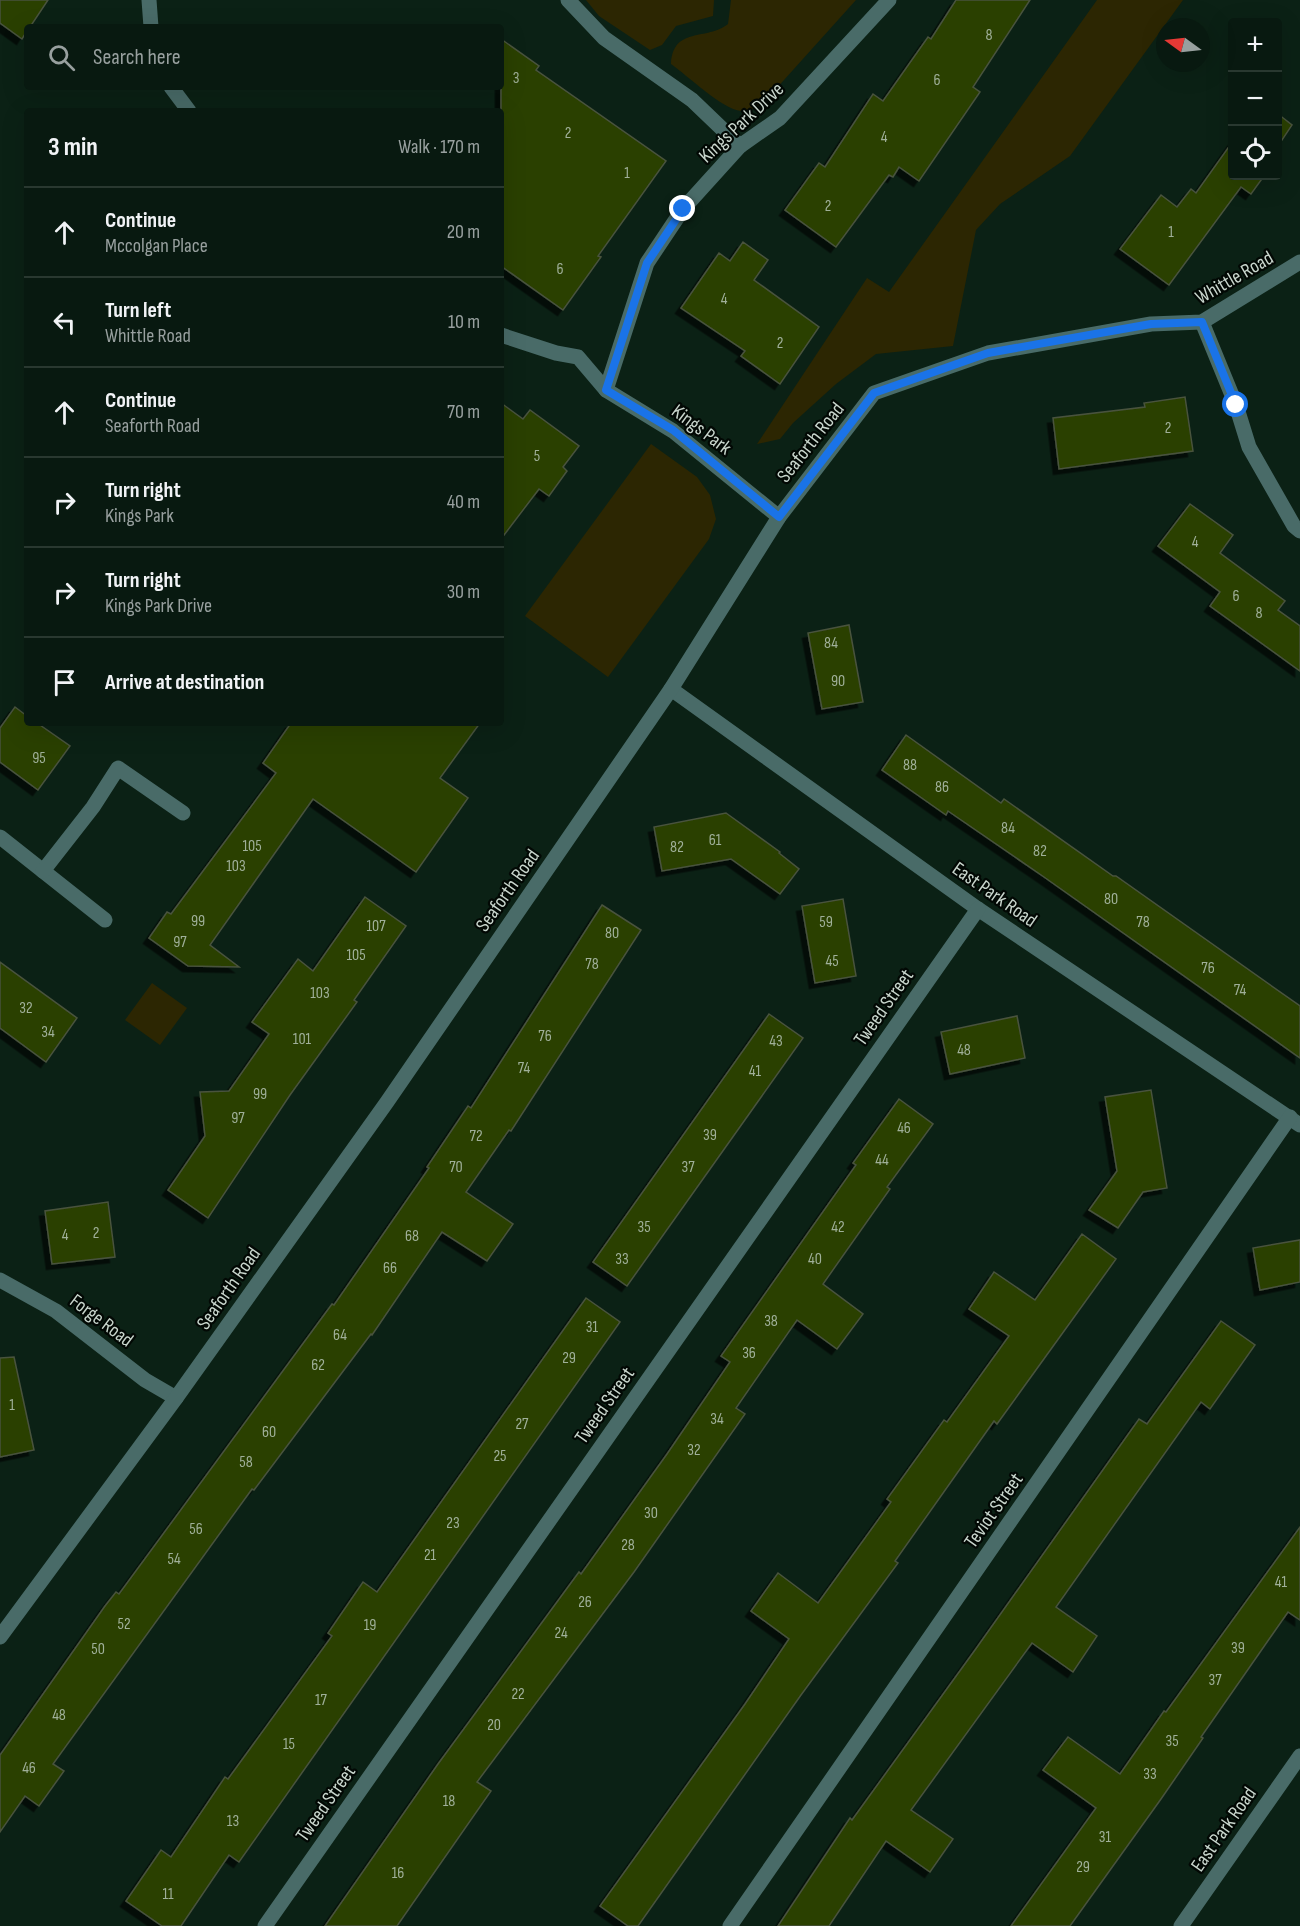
<!DOCTYPE html>
<html lang="en">
<head>
<meta charset="utf-8">
<style>
	:root { --surface:#081910; --page:#112219; --text:#f1f3f6; --muted:#98a09f; --line:#293830 }
	body { margin:0; font-family:"Sofia Sans Condensed",sans-serif; background:var(--page); color:var(--text) }
	.controls { position:absolute; right:18px; top:18px; display:grid; overflow:hidden; border-radius:6px; box-shadow:0 6px 24px #0002 }
	.controls button { width:54px; height:54px; display:grid; place-items:center; padding:0; border:0; border-bottom:2px solid var(--line); background:var(--surface); color:var(--text); font:30px sans-serif }
	.compass { position:absolute; left:1156px; top:18px; width:54px; height:54px; border-radius:50%; background:var(--surface); box-shadow:0 6px 24px #0002; rotate:285deg }
	.stop { position:absolute; width:18px; height:18px; margin:-14px; border:4px solid #1a73e8; border-radius:50%; background:#fff }
	.stop.end { background:#1a73e8; border-color:#fff; box-shadow:0 2px 6px #0008 }
	.list { margin:0; padding:0; list-style:none }
	h2 { display:flex; justify-content:space-between; align-items:center; height:78px; margin:0; padding:0 24px; font-size:26px }
	h2 small { font-size:20px; font-weight:400; color:var(--muted) }
	.list li { display:grid; grid-template-columns:39px 1fr auto; gap:18px; align-items:center; box-sizing:border-box; height:90px; padding:0 24px; border-top:2px solid var(--line) }
	.list b { display:block; font-size:22px; white-space:nowrap }
	.list p { margin:0; font-size:20px; white-space:nowrap; color:var(--muted) }
	.list em { font-size:20px; font-style:normal; color:var(--muted) }
	.icon { flex:none; width:33px; height:33px; fill:none; stroke:currentColor; stroke-width:2; stroke-linecap:round; stroke-linejoin:round }
	.map { position:relative; flex:none; width:1300px; height:1926px; overflow:hidden }
	.search { position:absolute; background:var(--surface); box-shadow:0 6px 24px #0002; left:24px; top:24px; width:480px; height:66px; display:flex; align-items:center; gap:15px; box-sizing:border-box; padding:0 21px; border-radius:6px; color:var(--muted); font-size:22px }
	.panel { position:absolute; background:var(--surface); box-shadow:0 6px 24px #0002; left:24px; top:108px; width:480px; height:618px; border-radius:6px }
	.map>svg:first-child { display:block }
	.green { fill:#2c2602 }
	.building { fill:#293f00; stroke:#49533e; stroke-width:1.5; filter:url(#shadow) }
	.lines { fill:none; stroke-linecap:round; stroke-linejoin:round }
	.minor { stroke:#496b68; stroke-width:15 }
	.route { stroke:#1a73e8; stroke-width:8 }
	.labels { text-anchor:middle; stroke-width:4.5; stroke-linejoin:round; paint-order:stroke }
	.number-label { font-size:16px; fill:#a0b099 }
	.street-label { font-size:20px; fill:#c8d5cc; stroke:#020804 }
</style>
</head>
<body>
<div class="map">
<svg width="1300" height="1926" viewBox="0 0 1300 1926">
	<defs>
		<filter id="shadow"><feDropShadow dx="-5.5" dy="5.5" stdDeviation="0" flood-color="#0009"/></filter>
	</defs>
	<rect width="100%" height="100%" fill="#0b2115"/>
	<g class="green">
		<polygon points="586,0 714,0 713,16 676,26 662,45 650,50 599,16"/>
		<path d="M731,0H856L766,100C760,106 750,112 741,111C722,109 688,76 671,64C673,26 707,41 728,24Z"/>
		<polygon points="1097,0 1183,0 1070,156 1000,204 976,230 953,346 876,354 836,384 793,423 780,439 757,444 867,278 889,292"/>
		<polygon points="651,444 697,477 710,495 716,519 709,539 608,677 525,616"/>
		<polygon points="152,983 187,1008 160,1045 125,1020"/>
	</g>
	<g class="building">
		<polygon points="0,0 48,0 30,27 27,27 27,31 22,39 0,23"/>
		<polygon points="956,0 1030,0 973,87 980,92 919,181 899,167 893,177 889,175 836,247 785,210 819,163 825,167 873,94 883,101 928,37 931,39"/>
		<polygon points="501,39 539,66 536,70 666,161 598,256 601,257 563,310 501,266"/>
		<polygon points="1278,114 1292,125 1278,146"/>
		<polygon points="1233,141 1233,176 1264,176 1251,194 1241,187 1169,285 1120,249 1161,195 1177,207 1191,189 1196,193"/>
		<polygon points="743,242 768,260 754,280 819,327 780,384 741,356 745,351 681,308 719,253 730,261"/>
		<polygon points="1185,397 1193,451 1059,469 1053,418 1145,407 1144,403"/>
		<polygon points="501,403 523,419 530,410 579,446 563,467 567,471 549,496 539,489 501,539"/>
		<polygon points="1190,504 1233,535 1220,553 1285,601 1278,610 1300,626 1300,671 1210,606 1220,592 1158,546"/>
		<polygon points="849,625 863,702 822,709 808,633"/>
		<polygon points="15,707 27,716 27,723 37,723 70,746 38,790 0,762 0,728"/>
		<polygon points="291,723 480,723 440,778 468,798 416,872 313,799 210,945 239,967 188,966 149,938 167,912 171,914 276,773 263,763"/>
		<polygon points="906,735 1001,803 1004,799 1113,876 1116,876 1300,1006 1300,1058 1044,877 948,811 946,815 882,770"/>
		<polygon points="726,813 780,852 779,853 799,869 780,894 731,859 662,871 654,827"/>
		<polygon points="365,897 406,926 354,1000 357,1002 290,1095 208,1218 168,1190 205,1136 200,1092 229,1091 269,1034 252,1022 298,959 313,971"/>
		<polygon points="843,899 856,976 815,983 802,906"/>
		<polygon points="602,905 641,930 511,1131 509,1130 466,1192 513,1224 487,1261 442,1232 372,1335 371,1334 254,1490 252,1489 53,1764 64,1771 39,1806 25,1796 0,1832 0,1755 105,1606 116,1592 119,1594 321,1319 332,1304 334,1305 429,1168 427,1167 468,1106 471,1108"/>
		<polygon points="0,962 77,1018 46,1062 0,1028"/>
		<polygon points="769,1014 803,1038 627,1286 593,1262"/>
		<polygon points="1017,1016 1025,1058 950,1074 941,1032"/>
		<polygon points="1151,1090 1167,1188 1143,1192 1118,1228 1089,1210 1117,1171 1105,1097"/>
		<polygon points="899,1099 933,1124 887,1187 890,1189 823,1284 863,1314 837,1349 797,1320 736,1408 745,1414 634,1572 477,1782 491,1791 397,1926 325,1926 438,1764 579,1572 581,1574 667,1454 730,1362 721,1356 856,1165 853,1163"/>
		<polygon points="108,1202 115,1257 52,1264 45,1211"/>
		<polygon points="1082,1234 1116,1259 997,1424 994,1421 895,1561 898,1563 801,1695 638,1926 628,1926 600,1906 745,1704 789,1639 751,1611 778,1573 818,1603 891,1502 887,1499 944,1420 947,1422 1009,1336 969,1309 994,1272 1035,1300"/>
		<polygon points="1300,1240 1300,1282 1260,1290 1253,1248"/>
		<polygon points="586,1298 620,1322 239,1862 229,1855 181,1926 162,1926 126,1901 161,1850 171,1857 225,1777 228,1779 332,1636 328,1633 363,1582 377,1592"/>
		<polygon points="1221,1321 1255,1345 1210,1409 1201,1402 1056,1607 1097,1636 1073,1672 1032,1643 911,1810 953,1839 930,1872 886,1841 829,1926 778,1926 850,1818 852,1820 975,1650 1139,1419 1147,1424"/>
		<polygon points="14,1357 34,1450 0,1457 0,1358"/>
		<polygon points="1300,1527 1300,1620 1288,1612 1201,1737 1203,1738 1161,1799 1070,1926 1011,1926 1096,1808 1043,1770 1068,1737 1120,1774 1164,1711 1166,1712"/>
	</g>
	<g class="lines">
		<g class="minor">
			<polyline points="149,0 151,27"/>
			<polyline points="568,0 604,38 692,100 740,146"/>
			<polyline points="171,87 189,111"/>
			<polyline points="1202,322 1236,405 1249,447 1294,526 1300,531"/>
			<polyline points="501,335 556,353 578,357 606,390 673,431 779,517"/>
			<polyline points="606,390 647,263 683,209 740,146 780,118 889,0"/>
			<polyline points="671,689 978,909 1300,1125"/>
			<polyline points="0,837 105,920"/>
			<polyline points="43,871 93,807 118,768 183,813"/>
			<polyline points="0,1280 56,1311 145,1380 176,1398"/>
			<polyline points="0,1637 176,1398 387,1102 671,689 779,517 874,393 988,353 1151,324 1202,322 1300,262"/>
			<polyline points="265,1926 978,909"/>
			<polyline points="730,1926 1290,1117"/>
			<polyline points="1181,1926 1300,1756"/>
		</g>
	</g>
	<g class="lines">
		<polyline class="route" points="683,209 647,263 606,390 673,430 779,517 874,393 988,353 1151,324 1202,322 1236,405"/>
	</g>
	<g class="labels">
		<g class="number-label">
			<text x="989" y="40">8</text>
			<text x="516" y="83">3</text>
			<text x="937" y="85">6</text>
			<text x="568" y="138">2</text>
			<text x="884" y="142">4</text>
			<text x="627" y="178">1</text>
			<text x="828" y="211">2</text>
			<text x="1171" y="237">1</text>
			<text x="560" y="274">6</text>
			<text x="724" y="304">4</text>
			<text x="780" y="348">2</text>
			<text x="1168" y="433">2</text>
			<text x="537" y="461">5</text>
			<text x="1195" y="547">4</text>
			<text x="1236" y="601">6</text>
			<text x="1259" y="618">8</text>
			<text x="831" y="648">84</text>
			<text x="838" y="686">90</text>
			<text x="39" y="763">95</text>
			<text x="910" y="770">88</text>
			<text x="942" y="792">86</text>
			<text x="1008" y="833">84</text>
			<text x="715" y="845">61</text>
			<text x="252" y="851">105</text>
			<text x="677" y="852">82</text>
			<text x="1040" y="856">82</text>
			<text x="236" y="871">103</text>
			<text x="1111" y="904">80</text>
			<text x="198" y="926">99</text>
			<text x="826" y="927">59</text>
			<text x="1143" y="927">78</text>
			<text x="376" y="931">107</text>
			<text x="612" y="938">80</text>
			<text x="180" y="947">97</text>
			<text x="356" y="960">105</text>
			<text x="832" y="966">45</text>
			<text x="592" y="969">78</text>
			<text x="1208" y="973">76</text>
			<text x="1240" y="995">74</text>
			<text x="320" y="998">103</text>
			<text x="26" y="1013">32</text>
			<text x="48" y="1037">34</text>
			<text x="545" y="1041">76</text>
			<text x="302" y="1044">101</text>
			<text x="776" y="1046">43</text>
			<text x="964" y="1055">48</text>
			<text x="524" y="1073">74</text>
			<text x="755" y="1076">41</text>
			<text x="260" y="1099">99</text>
			<text x="238" y="1123">97</text>
			<text x="904" y="1133">46</text>
			<text x="710" y="1140">39</text>
			<text x="476" y="1141">72</text>
			<text x="882" y="1165">44</text>
			<text x="456" y="1172">70</text>
			<text x="688" y="1172">37</text>
			<text x="644" y="1232">35</text>
			<text x="838" y="1232">42</text>
			<text x="96" y="1238">2</text>
			<text x="65" y="1240">4</text>
			<text x="412" y="1241">68</text>
			<text x="622" y="1264">33</text>
			<text x="815" y="1264">40</text>
			<text x="390" y="1273">66</text>
			<text x="771" y="1326">38</text>
			<text x="592" y="1332">31</text>
			<text x="340" y="1340">64</text>
			<text x="749" y="1358">36</text>
			<text x="569" y="1363">29</text>
			<text x="318" y="1370">62</text>
			<text x="12" y="1410">1</text>
			<text x="717" y="1424">34</text>
			<text x="522" y="1429">27</text>
			<text x="269" y="1437">60</text>
			<text x="694" y="1455">32</text>
			<text x="500" y="1461">25</text>
			<text x="246" y="1467">58</text>
			<text x="651" y="1518">30</text>
			<text x="453" y="1528">23</text>
			<text x="196" y="1534">56</text>
			<text x="628" y="1550">28</text>
			<text x="430" y="1560">21</text>
			<text x="174" y="1564">54</text>
			<text x="1281" y="1587">41</text>
			<text x="585" y="1607">26</text>
			<text x="124" y="1629">52</text>
			<text x="370" y="1630">19</text>
			<text x="561" y="1638">24</text>
			<text x="1238" y="1653">39</text>
			<text x="98" y="1654">50</text>
			<text x="1215" y="1685">37</text>
			<text x="518" y="1699">22</text>
			<text x="321" y="1705">17</text>
			<text x="59" y="1720">48</text>
			<text x="494" y="1730">20</text>
			<text x="1172" y="1746">35</text>
			<text x="289" y="1749">15</text>
			<text x="29" y="1773">46</text>
			<text x="1150" y="1779">33</text>
			<text x="449" y="1806">18</text>
			<text x="233" y="1826">13</text>
			<text x="1105" y="1842">31</text>
			<text x="1083" y="1872">29</text>
			<text x="398" y="1878">16</text>
			<text x="168" y="1899">11</text>
		</g>
		<g class="street-label">
			<text transform="translate(741 122) rotate(-43)" y="7">Kings Park Drive</text>
			<text transform="translate(1234 277) rotate(-30)" y="7">Whittle Road</text>
			<text transform="translate(702 429) rotate(37)" y="7">Kings Park</text>
			<text transform="translate(810 442) rotate(-52)" y="7">Seaforth Road</text>
			<text transform="translate(507 890) rotate(-55)" y="7">Seaforth Road</text>
			<text transform="translate(995 894) rotate(35)" y="7">East Park Road</text>
			<text transform="translate(883 1007) rotate(-55)" y="7">Tweed Street</text>
			<text transform="translate(228 1288) rotate(-55)" y="7">Seaforth Road</text>
			<text transform="translate(102 1320) rotate(37)" y="7">Forge Road</text>
			<text transform="translate(604 1405) rotate(-55)" y="7">Tweed Street</text>
			<text transform="translate(993 1510) rotate(-55)" y="7">Teviot Street</text>
			<text transform="translate(325 1803) rotate(-55)" y="7">Tweed Street</text>
			<text transform="translate(1223 1829) rotate(-55)" y="7">East Park Road</text>
		</g>
	</g>
</svg>
<div class="controls">
<button>+</button>
<button>−</button>
<button><svg class="icon" aria-label="locate" viewBox="0 0 24 24"><circle cx="12" cy="12" r="6"/><path d="M12 2v4M12 18v4M2 12h4M18 12h4"/></svg></button>
</div>
<svg class="compass" viewBox="-18 -18 36 36"><path d="M0-13l5 13h-10z" fill="#e53935"/><path d="M0 13l5-13h-10z" fill="#98a09f"/></svg>
<div class="stop" style="left:1236px;top:405px"></div>
<div class="stop end" style="left:683px;top:209px"></div>
<div class="search"><svg class="icon" aria-label="search" viewBox="0 0 24 24"><circle cx="10" cy="10" r="6"/><path d="M15 15l6 6"/></svg>Search here</div>
<section class="panel">
<h2>3 min<small>Walk · 170 m</small></h2>
<ul class="list">
<li><svg class="icon" aria-label="ahead" viewBox="0 0 24 24"><path d="M12 20V5M6 11l6-6 6 6"/></svg><div><b>Continue</b><p>Mccolgan Place</p></div><em>20 m</em></li>
<li><svg class="icon" aria-label="left" viewBox="0 0 24 24"><path d="M17 20v-9H6M10 6l-5 5 5 5"/></svg><div><b>Turn left</b><p>Whittle Road</p></div><em>10 m</em></li>
<li><svg class="icon" aria-label="ahead" viewBox="0 0 24 24"><path d="M12 20V5M6 11l6-6 6 6"/></svg><div><b>Continue</b><p>Seaforth Road</p></div><em>70 m</em></li>
<li><svg class="icon" aria-label="right" viewBox="0 0 24 24"><path d="M7 20v-9h11M14 6l5 5-5 5"/></svg><div><b>Turn right</b><p>Kings Park</p></div><em>40 m</em></li>
<li><svg class="icon" aria-label="right" viewBox="0 0 24 24"><path d="M7 20v-9h11M14 6l5 5-5 5"/></svg><div><b>Turn right</b><p>Kings Park Drive</p></div><em>30 m</em></li>
<li><svg class="icon" aria-label="arrive" viewBox="0 0 24 24"><path d="M6 21V4h12l-3 4 3 4H6"/></svg><div><b>Arrive at destination</b></div></li>
</ul>
</section>
</div>
</body>
</html>
